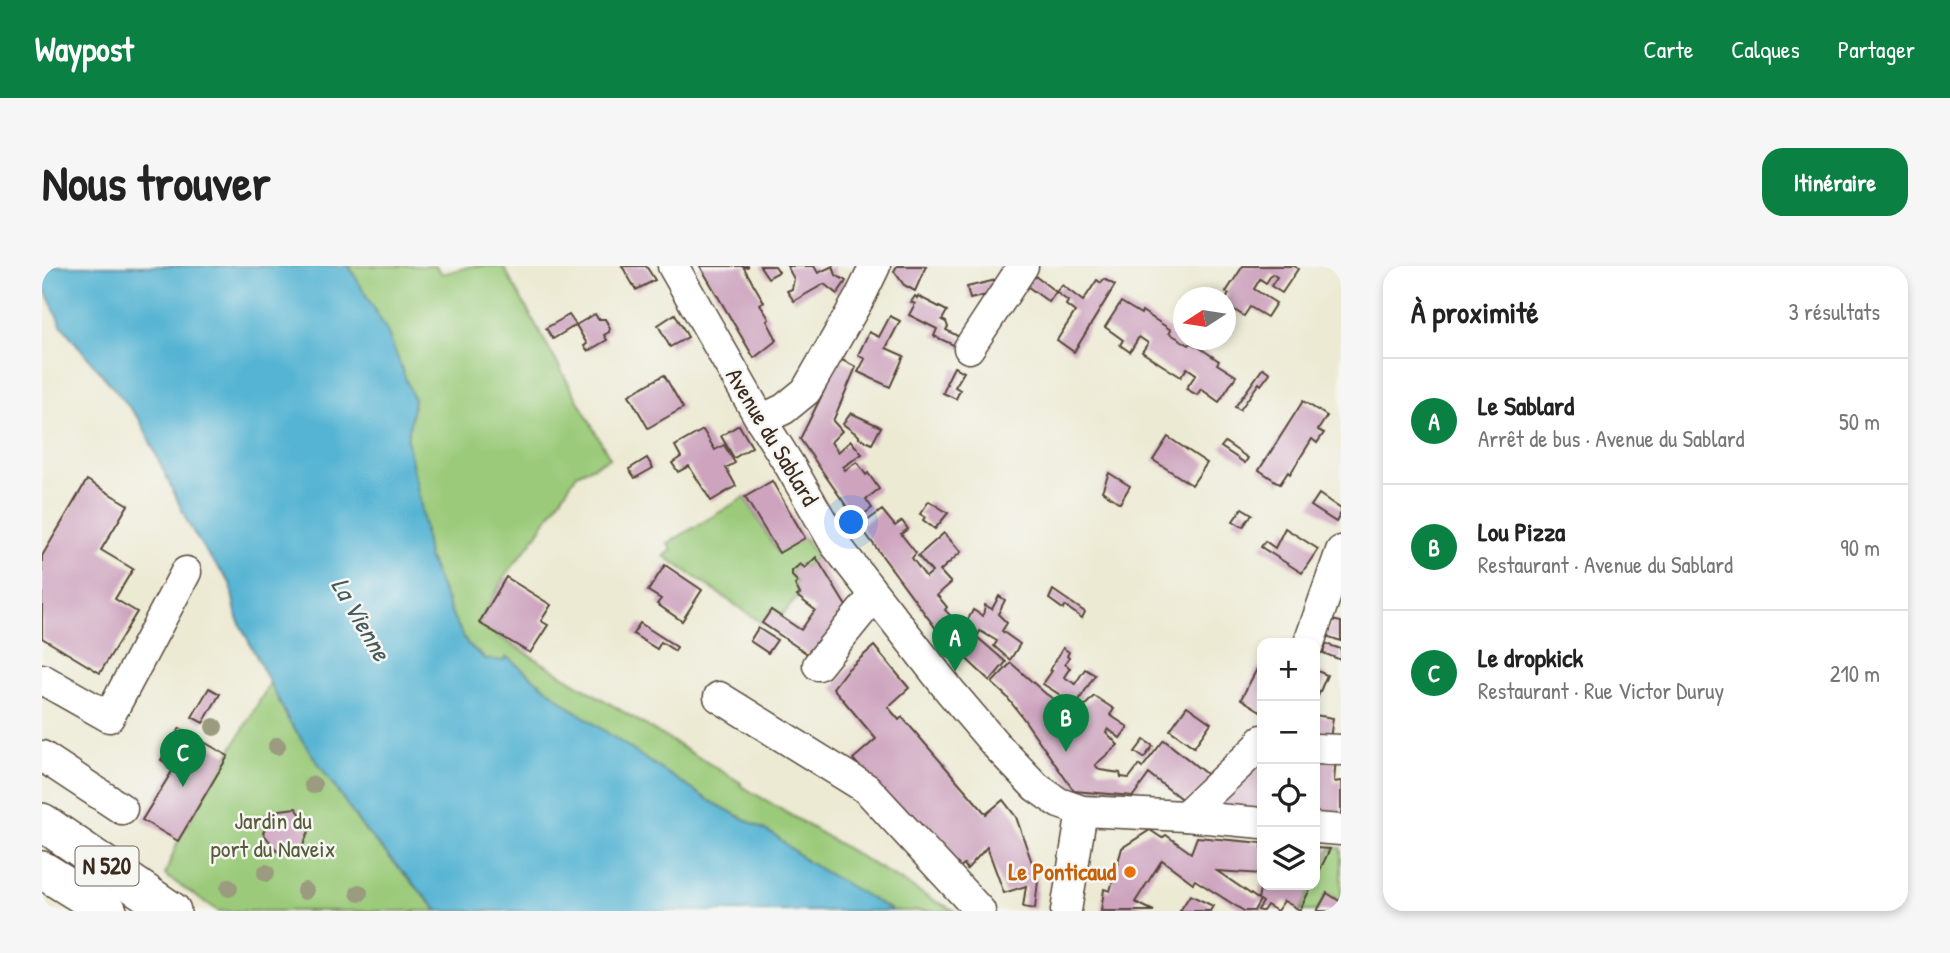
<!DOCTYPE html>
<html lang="fr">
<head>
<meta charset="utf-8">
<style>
	:root { --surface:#fff; --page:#f6f6f6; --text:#222; --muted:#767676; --line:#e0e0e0; --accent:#0b8043 }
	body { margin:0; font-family:"Patrick Hand",sans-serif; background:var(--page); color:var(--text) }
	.controls { position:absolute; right:21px; bottom:21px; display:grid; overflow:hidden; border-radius:14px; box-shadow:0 4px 10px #0003 }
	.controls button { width:63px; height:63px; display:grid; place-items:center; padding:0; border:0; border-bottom:2px solid var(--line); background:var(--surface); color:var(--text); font:35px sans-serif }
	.compass { position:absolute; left:1131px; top:21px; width:63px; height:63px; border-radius:50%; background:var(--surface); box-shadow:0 4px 10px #0003; rotate:258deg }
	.you { position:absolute; left:810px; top:257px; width:24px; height:24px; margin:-18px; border:5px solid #fff; border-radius:50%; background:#1a73e8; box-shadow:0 0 0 10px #1a73e833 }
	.badge { display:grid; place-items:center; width:46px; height:46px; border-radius:50%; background:var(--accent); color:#fff; font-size:23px; font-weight:700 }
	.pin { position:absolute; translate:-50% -58px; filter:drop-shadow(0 2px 4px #0008) }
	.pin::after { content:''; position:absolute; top:37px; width:24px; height:21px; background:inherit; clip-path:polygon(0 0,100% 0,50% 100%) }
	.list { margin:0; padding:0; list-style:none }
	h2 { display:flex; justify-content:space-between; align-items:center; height:91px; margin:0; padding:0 28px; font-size:30px }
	h2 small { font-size:23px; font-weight:400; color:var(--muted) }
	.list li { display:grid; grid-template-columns:46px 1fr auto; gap:21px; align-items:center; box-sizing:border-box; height:126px; padding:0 28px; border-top:2px solid var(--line) }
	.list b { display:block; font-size:26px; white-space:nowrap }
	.list p { margin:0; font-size:23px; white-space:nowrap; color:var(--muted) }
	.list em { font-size:23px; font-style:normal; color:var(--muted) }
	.icon { flex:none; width:38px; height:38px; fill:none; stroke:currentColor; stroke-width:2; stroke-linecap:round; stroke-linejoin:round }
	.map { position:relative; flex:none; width:1299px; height:645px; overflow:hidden; border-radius:21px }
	header { display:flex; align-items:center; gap:42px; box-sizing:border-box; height:98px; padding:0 35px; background:var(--accent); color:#fff }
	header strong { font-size:33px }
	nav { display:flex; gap:38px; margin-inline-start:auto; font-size:24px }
	.intro { display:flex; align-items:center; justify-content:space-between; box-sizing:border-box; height:168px; padding:0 42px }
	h1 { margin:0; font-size:49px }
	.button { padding:18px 32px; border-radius:21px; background:var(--accent); color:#fff; font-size:24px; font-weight:700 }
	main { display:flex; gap:42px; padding:0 42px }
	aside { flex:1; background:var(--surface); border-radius:21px; box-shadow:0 4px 10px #0003 }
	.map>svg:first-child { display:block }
	.green { fill:#9bcb7a; stroke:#6b7a4c; stroke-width:2 }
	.water { fill:#55b4d3; stroke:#486f78; stroke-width:2 }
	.building { fill:#cda3be }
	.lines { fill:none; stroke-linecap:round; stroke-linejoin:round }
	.minor-casing { stroke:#564739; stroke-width:33 }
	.major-casing { stroke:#564739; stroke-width:40 }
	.minor { stroke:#fff; stroke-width:30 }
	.major { stroke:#fff; stroke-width:37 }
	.tree { fill:#9b9b7f }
	.food-dot { fill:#e8710a; stroke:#f6f6f2; stroke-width:2.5 }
	.labels { text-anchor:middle; stroke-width:5; stroke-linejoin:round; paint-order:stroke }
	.shield { fill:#f6f6f2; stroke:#73675e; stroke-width:2 }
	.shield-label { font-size:23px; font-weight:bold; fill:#3b2a1e }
	.street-label { font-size:24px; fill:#3b2a1e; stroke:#f6f6f2 }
	.park-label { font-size:24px; fill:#585a3a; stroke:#f6f6f2 }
	.food-label { font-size:24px; font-weight:bold; fill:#c56008; stroke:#f6f6f2; text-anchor:end }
	.water-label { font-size:26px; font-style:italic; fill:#445a5d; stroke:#f6f6f2 }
</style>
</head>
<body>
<header>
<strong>Waypost</strong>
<nav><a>Carte</a><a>Calques</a><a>Partager</a></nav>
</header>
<div class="intro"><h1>Nous trouver</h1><a class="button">Itinéraire</a></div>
<main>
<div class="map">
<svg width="1299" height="645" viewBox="0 0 1299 645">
	<rect width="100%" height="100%" fill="#f6f6f2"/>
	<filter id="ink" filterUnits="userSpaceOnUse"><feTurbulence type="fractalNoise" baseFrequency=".0143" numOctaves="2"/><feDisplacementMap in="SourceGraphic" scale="14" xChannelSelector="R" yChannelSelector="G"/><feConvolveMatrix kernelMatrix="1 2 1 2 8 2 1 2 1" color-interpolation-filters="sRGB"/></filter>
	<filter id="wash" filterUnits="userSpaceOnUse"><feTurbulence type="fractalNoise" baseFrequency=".00686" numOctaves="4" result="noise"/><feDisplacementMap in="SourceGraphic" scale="28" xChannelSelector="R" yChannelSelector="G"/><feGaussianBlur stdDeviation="1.57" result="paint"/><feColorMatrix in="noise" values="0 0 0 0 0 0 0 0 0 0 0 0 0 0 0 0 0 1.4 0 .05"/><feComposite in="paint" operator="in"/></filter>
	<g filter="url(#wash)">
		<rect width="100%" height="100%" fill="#edead4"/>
		<g class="green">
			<polygon points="307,0 393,0 401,8 430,0 461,0 568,192 535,208 489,277 463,310 436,358 699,517 698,519 893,635 914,645 851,645 824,630 764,595 734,570 668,535 599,490 529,442 465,391 461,395 443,393 425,377 412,353 386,290 379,240 365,174 372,133"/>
			<polygon points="703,231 736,287 763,272 774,291 763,302 758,298 750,305 750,310 756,316 753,319 758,328 739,351 729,344 720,357 622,290 630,284 626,277"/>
			<polygon points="228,417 247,455 321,562 396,645 176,645 123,609 136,575"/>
			<polygon points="1293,582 1299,582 1299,636 1285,627 1275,645 1258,645 1270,619 1273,619 1273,614 1288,583"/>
		</g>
		<polygon class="water" points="0,0 307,0 345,65 372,134 365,174 379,240 386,291 412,353 425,377 443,393 461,395 465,391 529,442 599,490 668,535 734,570 764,595 851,645 396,645 321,562 247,455 195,352 188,317 163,285 147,259 98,154 19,59 4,26 0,21"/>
		<g id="blocks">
			<g class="building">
				<polygon points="580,0 604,0 613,14 594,24"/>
				<polygon points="658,0 707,0 702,2 722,36 718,38 727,53 725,55 735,74 712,92"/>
				<polygon points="718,0 733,0 737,6 726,12"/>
				<polygon points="745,0 772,0 776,7 791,0 794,9 804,15 795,28 782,18 752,35 745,25 750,23 752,13"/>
				<polygon points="855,0 884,0 873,25 862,19 852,5"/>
				<polygon points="1201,0 1252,0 1256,3 1240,27 1229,20 1235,11 1230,8 1224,17 1218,13 1212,23 1234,37 1225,51 1208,41 1202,50 1184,39 1184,33 1187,28 1184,26"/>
				<polygon points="993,10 1014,26 1007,36 985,20"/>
				<polygon points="1062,13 1073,19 1032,86 1015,74 1033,46 1024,39 1026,35 1014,26 1020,19 1041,35 1055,14 1059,17"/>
				<polygon points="954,14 957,26 928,33 925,21"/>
				<polygon points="873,30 875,32 876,30 905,45 900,54 904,56 906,61 904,64 923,74 918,82 892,70 895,63 867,49 873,38 869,36"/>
				<polygon points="1079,36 1099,48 1100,45 1129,64 1127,67 1147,79 1149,77 1158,82 1177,95 1175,98 1194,110 1177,136 1159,123 1155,129 1144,123 1154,108 1145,102 1139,111 1120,99 1100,86 1106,77 1097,71 1088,86 1078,79 1081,74 1063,61"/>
				<polygon points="553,48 556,53 563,53 568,62 567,66 562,69 565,74 546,85 542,80 545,78 534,59"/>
				<polygon points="633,48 646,71 628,81 616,59"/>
				<polygon points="527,49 534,59 511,73 504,62"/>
				<polygon points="848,50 858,55 844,82 862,90 848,121 816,106 823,93 816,89 827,66 837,71"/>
				<polygon points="798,93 814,101 791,155 800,165 789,176 796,186 809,175 820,188 801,201 803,204 815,196 824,209 826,207 837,223 824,233 830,242 814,254 758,173"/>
				<polygon points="912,101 922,106 913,121 918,124 914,133 901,127 905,118 904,117"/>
				<polygon points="1221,102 1228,107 1219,119 1217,117 1198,144 1193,141"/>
				<polygon points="622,109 641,142 606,162 587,129"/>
				<polygon points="1261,135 1285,150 1276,164 1282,167 1275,177 1270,173 1248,208 1246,206 1238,218 1217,204"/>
				<polygon points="809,147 839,161 830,178 817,172 817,170 801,158"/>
				<polygon points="697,159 710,181 692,192 679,170"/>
				<polygon points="661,164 673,184 682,179 693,197 684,202 694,220 669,235 647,200 636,206 630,197 639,191 633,180"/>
				<polygon points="1126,171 1165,197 1150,219 1111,194"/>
				<polygon points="1183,176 1206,192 1203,197 1179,181"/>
				<polygon points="605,192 611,202 593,212 587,203"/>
				<polygon points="1067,207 1088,220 1078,237 1060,225"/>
				<polygon points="45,214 86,239 59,284 91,303 73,333 95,346 58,407 0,372 0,290"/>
				<polygon points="730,215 763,272 737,287 703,231"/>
				<polygon points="1277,228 1299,243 1299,247 1294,256 1269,240"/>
				<polygon points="887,235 906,247 893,263 881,254 883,251 878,248"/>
				<polygon points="1200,242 1210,248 1201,261 1191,255"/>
				<polygon points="840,244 853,260 860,255 866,263 859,268 874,287 870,292 884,311 890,306 876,290 902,267 919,286 898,305 909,317 895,329 905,341 903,344 921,363 931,344 941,350 943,339 950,343 957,330 963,334 956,348 965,357 960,365 978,378 968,394 952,380 955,375 938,365 935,371 964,396 948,415 898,368 818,260"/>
				<polygon points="1243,262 1276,283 1260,307 1219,281 1223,275 1233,282"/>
				<polygon points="774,291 807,345 770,391 720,357 729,344 759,364 773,344 755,330 758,328 753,319 756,316 750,310 750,305 758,298 763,302"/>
				<polygon points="623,299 660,324 640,355 615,338 619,333 606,325"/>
				<polygon points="464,311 509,339 499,355 506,359 488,387 437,357"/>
				<polygon points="1011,324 1043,346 1040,352 1023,340 1021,343 1007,333"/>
				<polygon points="1290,354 1299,356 1299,375 1284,370"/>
				<polygon points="598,357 635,381 633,385 619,376 615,383 591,368"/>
				<polygon points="716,362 735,374 726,387 708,375"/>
				<polygon points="1284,378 1299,383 1299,394 1281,387"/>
				<polygon points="832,380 867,422 846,441 857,454 860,451 944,548 961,534 974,551 996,614 993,643 981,641 984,620 962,627 945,581 925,603 922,598 910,608 811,493 834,473 791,422 804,405"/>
				<polygon points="1021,382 1027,386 1025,390 1027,392 1023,398 1028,402 1022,411 1033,418 1043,403 1053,409 1034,439 1001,418 1010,405 1008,404"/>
				<polygon points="969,397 1004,428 1035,448 1052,430 1072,443 1068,449 1086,461 1078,472 1066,463 1064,466 1076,479 1053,499 1058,504 1078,507 1079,511 1087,512 1097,499 1100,502 1122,474 1173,515 1142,535 1107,508 1091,530 1032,525 981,452 964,430 950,417"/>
				<polygon points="1216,401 1220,403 1220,446 1199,433"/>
				<polygon points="1273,404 1285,409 1273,437"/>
				<polygon points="167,422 178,428 161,457 150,451"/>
				<polygon points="1145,440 1169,457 1152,481 1128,464"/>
				<polygon points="1273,449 1291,452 1287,480 1273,479"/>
				<polygon points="138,462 186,490 136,575 100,554 132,502 119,494"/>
				<polygon points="1102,474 1111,480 1102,492 1093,486"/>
				<polygon points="1273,488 1294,491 1292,516 1299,515 1299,550 1273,547"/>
				<polygon points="1220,494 1220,542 1172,538"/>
				<polygon points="254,542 268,562 260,582 236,586 221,567 230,545"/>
				<polygon points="1108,564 1120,572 1124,569 1149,587 1155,571 1220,577 1220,608 1175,605 1216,633 1219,619 1270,619 1258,644 1242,635 1235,645 1225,639 1221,645 1218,645 1216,644 1221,636 1218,634 1212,645 1202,645 1153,614 1151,617 1120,594 1093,636 1112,645 1059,645 1062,623 1068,625 1080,582"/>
				<polygon points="1273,582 1288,583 1273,614"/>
				<polygon points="1285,627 1299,636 1296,645 1275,645"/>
				<polygon points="1148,629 1171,640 1168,645 1138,645"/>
			</g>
		</g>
	</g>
	<g filter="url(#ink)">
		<use href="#blocks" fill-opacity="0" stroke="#564739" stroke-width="2"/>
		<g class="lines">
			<defs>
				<g id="minor">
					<polyline points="631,0 719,154 748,200 793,278 908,425 954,479 994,521 1017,537 1040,545 1143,550 1220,557"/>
					<polyline points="927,82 981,0"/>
					<polyline points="719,154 742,143 764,125 818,31 833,0"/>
					<polyline points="1267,377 1299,285"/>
					<polyline points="776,399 832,330"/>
					<polyline points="0,413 67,451 144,306"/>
					<polyline points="677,431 825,523 938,645"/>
					<polyline points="1273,483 1299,484"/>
					<polyline points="0,490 80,543"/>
					<polyline points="1143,550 1217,480 1220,474"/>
					<polyline points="1273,562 1299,564"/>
					<polyline points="1024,645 1040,545"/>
				</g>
				<g id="major">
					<polyline points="0,556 130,645"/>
					<polyline points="0,604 66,645"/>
				</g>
			</defs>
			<use href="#minor" class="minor-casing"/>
			<use href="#major" class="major-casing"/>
			<use href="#minor" class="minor"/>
			<use href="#major" class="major"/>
		</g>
		<g class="tree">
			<circle cx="172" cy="461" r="9"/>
			<circle cx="235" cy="480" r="9"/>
			<circle cx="271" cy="519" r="9"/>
			<circle cx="224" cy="607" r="9"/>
			<circle cx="187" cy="622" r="9"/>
			<circle cx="263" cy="625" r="9"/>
			<circle cx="317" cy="627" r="9"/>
		</g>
	</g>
	<circle class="food-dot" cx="1088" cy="606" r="7"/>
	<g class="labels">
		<rect class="shield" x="33.5" y="580.5" width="63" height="39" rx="5"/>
		<g class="shield-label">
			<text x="65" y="608">N 520</text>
		</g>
		<g class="street-label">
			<text transform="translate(730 171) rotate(59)" y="8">Avenue du Sablard</text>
		</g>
		<g class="park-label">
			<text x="231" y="563">Jardin du<tspan x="231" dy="28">port du Naveix</tspan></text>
		</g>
		<g class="food-label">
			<text x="1074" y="614">Le Ponticaud</text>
		</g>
		<g class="water-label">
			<text transform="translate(319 353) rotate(60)" y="9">La Vienne</text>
		</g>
	</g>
</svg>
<div class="controls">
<button>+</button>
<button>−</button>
<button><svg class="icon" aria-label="locate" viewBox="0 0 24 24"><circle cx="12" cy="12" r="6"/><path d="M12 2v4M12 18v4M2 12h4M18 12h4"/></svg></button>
<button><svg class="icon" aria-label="layers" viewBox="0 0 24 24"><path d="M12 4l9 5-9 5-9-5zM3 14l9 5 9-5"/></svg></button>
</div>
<svg class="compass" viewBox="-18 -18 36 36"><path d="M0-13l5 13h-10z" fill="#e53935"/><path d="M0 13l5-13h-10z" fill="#767676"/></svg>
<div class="you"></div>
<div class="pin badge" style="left:913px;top:406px">A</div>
<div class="pin badge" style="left:1024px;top:486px">B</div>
<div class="pin badge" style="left:141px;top:521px">C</div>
</div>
<aside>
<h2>À proximité<small>3 résultats</small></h2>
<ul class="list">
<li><span class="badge">A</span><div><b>Le Sablard</b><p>Arrêt de bus · Avenue du Sablard</p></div><em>50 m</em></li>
<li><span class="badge">B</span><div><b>Lou Pizza</b><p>Restaurant · Avenue du Sablard</p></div><em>90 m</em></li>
<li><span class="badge">C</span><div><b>Le dropkick</b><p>Restaurant · Rue Victor Duruy</p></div><em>210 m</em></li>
</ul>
</aside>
</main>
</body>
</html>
